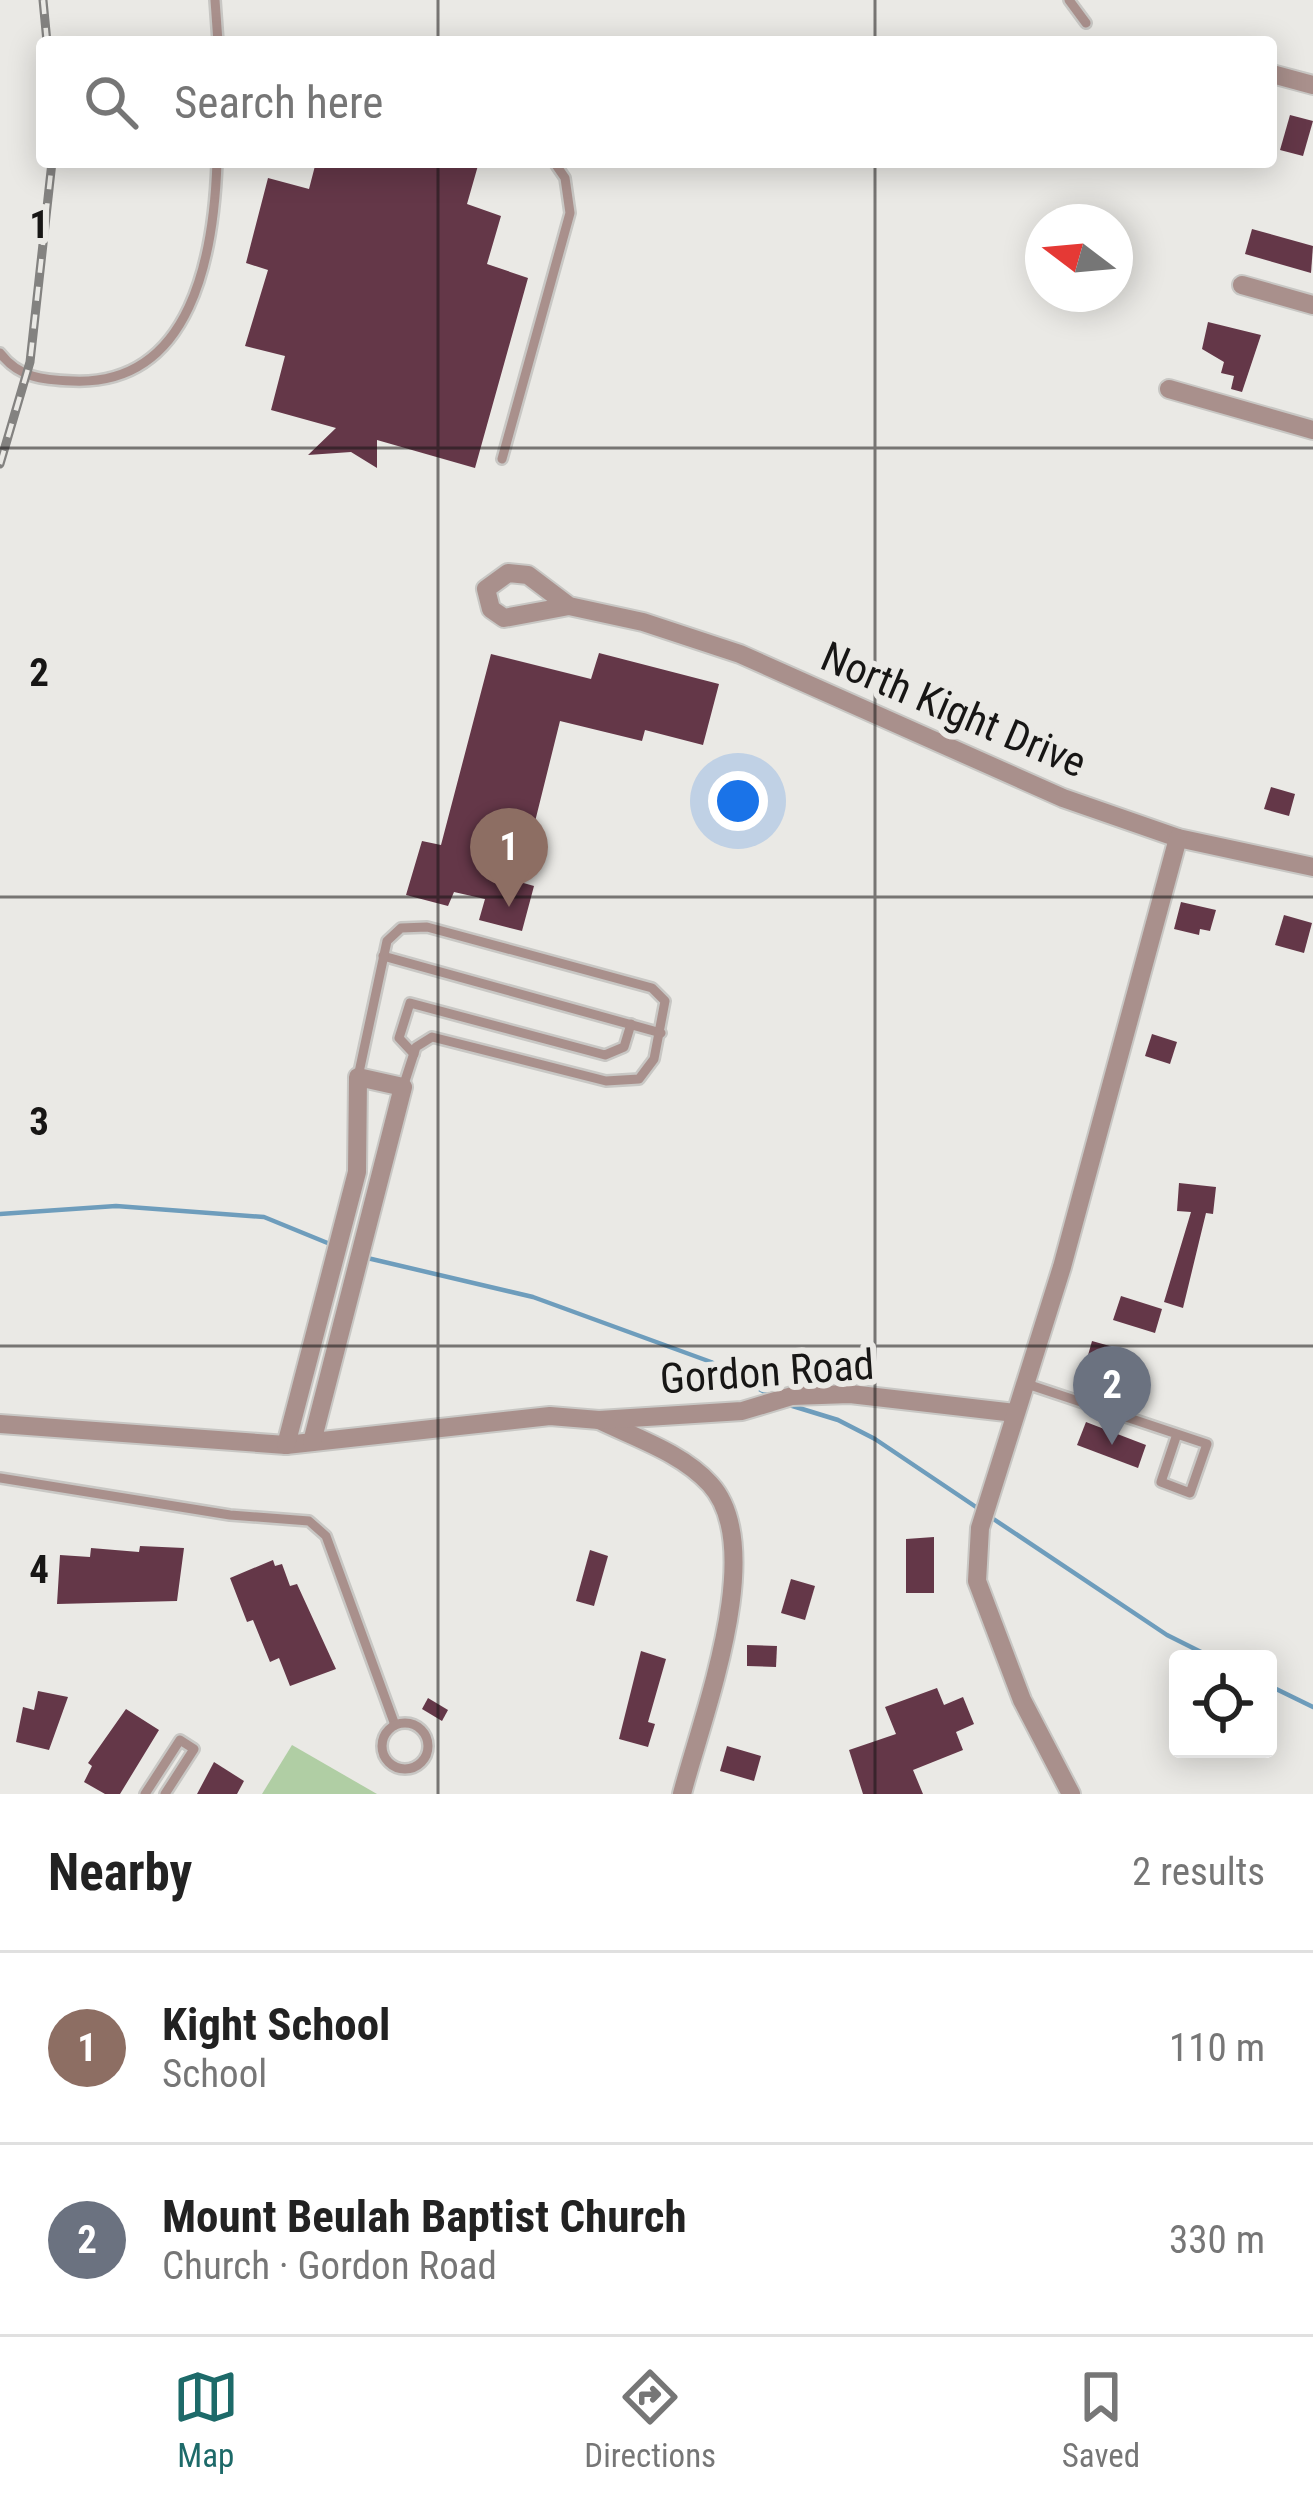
<!DOCTYPE html>
<html lang="en">
<head>
<meta charset="utf-8">
<style>
	:root { --surface:#fff; --page:#f2f2f2; --text:#222; --muted:#767676; --line:#e0e0e0; --accent:#1d6a69 }
	body { margin:0; font-family:"Roboto Condensed",sans-serif; background:var(--page); color:var(--text) }
	.controls { position:absolute; right:36px; bottom:36px; display:grid; overflow:hidden; border-radius:12px; box-shadow:0 6px 30px #0003 }
	.controls button { width:108px; height:108px; display:grid; place-items:center; padding:0; border:0; border-bottom:3px solid var(--line); background:var(--surface); color:var(--text); font:60px sans-serif }
	.compass { position:absolute; left:1025px; top:204px; width:108px; height:108px; border-radius:50%; background:var(--surface); box-shadow:0 6px 30px #0003; rotate:286deg }
	.you { position:absolute; left:738px; top:801px; width:42px; height:42px; margin:-30px; border:9px solid #fff; border-radius:50%; background:#1a73e8; box-shadow:0 0 0 18px #1a73e833 }
	.badge { display:grid; place-items:center; width:78px; height:78px; border-radius:50%; background:var(--accent); color:#fff; font-size:39px; font-weight:700 }
	.pin { position:absolute; translate:-50% -99px; filter:drop-shadow(0 3px 6px #0008) }
	.pin::after { content:''; position:absolute; top:63px; width:42px; height:36px; background:inherit; clip-path:polygon(0 0,100% 0,50% 100%) }
	.list { margin:0; padding:0; list-style:none }
	h2 { display:flex; justify-content:space-between; align-items:center; height:156px; margin:0; padding:0 48px; font-size:51px }
	h2 small { font-size:39px; font-weight:400; color:var(--muted) }
	.list li { display:grid; grid-template-columns:78px 1fr auto; gap:36px; align-items:center; box-sizing:border-box; height:192px; padding:0 48px; border-top:3px solid var(--line) }
	.list b { display:block; font-size:45px; white-space:nowrap }
	.list p { margin:0; font-size:39px; white-space:nowrap; color:var(--muted) }
	.list em { font-size:39px; font-style:normal; color:var(--muted) }
	.icon { flex:none; width:66px; height:66px; fill:none; stroke:currentColor; stroke-width:2; stroke-linecap:round; stroke-linejoin:round }
	.map { position:relative; flex:none; width:1313px; height:1794px; overflow:hidden }
	.search { position:absolute; background:var(--surface); box-shadow:0 6px 30px #0003; left:36px; right:36px; top:36px; height:132px; display:flex; align-items:center; gap:30px; box-sizing:border-box; padding:0 42px; border-radius:12px; color:var(--muted); font-size:45px }
	.sheet { height:540px; background:var(--surface) }
	nav { display:flex; justify-content:space-around; align-items:center; box-sizing:border-box; height:168px; border-top:3px solid var(--line); background:var(--surface); font-size:33px; color:var(--muted) }
	nav a { display:grid; justify-items:center; gap:6px }
	nav .on { color:var(--accent) }
	.map>svg:first-child { display:block }
	.green { fill:#b0cea4 }
	.lines { fill:none; stroke-linecap:round; stroke-linejoin:round }
	.stream { stroke:#6e9dbc; stroke-width:4.5 }
	.building { fill:#643748 }
	.lane-casing { stroke:#c8c7c4; stroke-width:14 }
	.street-casing { stroke:#c8c7c4; stroke-width:22 }
	.lane { stroke:#a9908c; stroke-width:9 }
	.street { stroke:#a9908c; stroke-width:18 }
	.rail-casing { stroke:#838280; stroke-width:9 }
	.rail { stroke:#eae9e5; stroke-width:4.5; stroke-dasharray:14; stroke-linecap:butt }
	.grid { fill:none; stroke:#171615; stroke-width:3; stroke-opacity:0.55 }
	.labels { text-anchor:middle; stroke-width:12; stroke-linejoin:round; paint-order:stroke }
	.street-label { font-size:42px; fill:#171615; stroke:#eae9e5 }
	.grid-label { font-size:39px; text-anchor:middle; font-weight:bold; fill:#171615; stroke:#eae9e5; stroke-width:12; stroke-linejoin:round; paint-order:stroke }
</style>
</head>
<body>
<div class="map">
<svg width="1313" height="1794" viewBox="0 0 1313 1794">
	<rect width="100%" height="100%" fill="#eae9e5"/>
	<polygon class="green" points="292,1745 377,1794 262,1794"/>
	<g class="lines">
		<g class="stream">
			<polyline points="0,1214 116,1206 264,1217 330,1244"/>
			<polyline points="363,1257 533,1297 711,1362 770,1395"/>
			<polyline points="786,1404 838,1420 875,1439 979,1509"/>
			<polyline points="989,1516 1167,1635 1215,1659"/>
			<polyline points="1268,1685 1313,1707"/>
		</g>
	</g>
	<g class="building">
		<polygon points="1290,115 1313,121 1303,156 1280,150"/>
		<polygon points="316,162 479,162 467,204 501,216 487,264 528,278 475,468 377,440 377,468 351,452 308,455 336,428 271,410 285,356 245,346 268,270 246,263 268,178 309,189"/>
		<polygon points="1252,229 1313,246 1311,273 1245,254"/>
		<polygon points="1208,322 1261,335 1242,392 1231,389 1234,376 1221,373 1224,362 1202,349"/>
		<polygon points="599,653 719,684 703,745 645,730 642,741 560,721 520,882 534,886 522,931 479,920 485,899 454,892 448,906 406,895 422,841 441,845 491,654 591,679"/>
		<polygon points="1271,787 1295,794 1289,816 1264,809"/>
		<polygon points="1181,902 1216,910 1210,931 1200,929 1199,935 1174,929"/>
		<polygon points="1284,915 1312,923 1304,953 1275,945"/>
		<polygon points="1152,1034 1177,1042 1170,1064 1145,1056"/>
		<polygon points="1179,1183 1216,1187 1213,1214 1206,1213 1183,1308 1164,1302 1191,1212 1177,1211"/>
		<polygon points="1121,1296 1162,1309 1155,1333 1113,1320"/>
		<polygon points="1092,1341 1131,1352 1124,1378 1085,1366"/>
		<polygon points="1086,1422 1146,1445 1138,1468 1077,1445"/>
		<polygon points="934,1537 934,1593 906,1593 906,1539"/>
		<polygon points="140,1546 184,1548 177,1601 57,1604 60,1555 90,1557 91,1548 139,1552"/>
		<polygon points="590,1550 608,1556 594,1606 576,1601"/>
		<polygon points="273,1560 275,1566 282,1564 290,1586 297,1584 336,1669 290,1686 279,1658 270,1662 253,1620 247,1622 230,1578"/>
		<polygon points="791,1579 815,1586 805,1620 781,1613"/>
		<polygon points="747,1645 777,1646 776,1667 747,1666"/>
		<polygon points="641,1651 666,1659 648,1722 655,1724 648,1747 619,1739"/>
		<polygon points="937,1688 944,1705 963,1697 974,1724 956,1732 963,1750 913,1770 923,1794 863,1794 849,1750 896,1734 885,1707"/>
		<polygon points="38,1691 68,1697 49,1750 16,1742 23,1707 34,1710"/>
		<polygon points="428,1698 448,1710 442,1721 422,1709"/>
		<polygon points="126,1709 159,1730 120,1794 105,1794 84,1782 92,1766 88,1763"/>
		<polygon points="727,1746 761,1756 754,1781 720,1771"/>
		<polygon points="214,1762 244,1781 237,1794 197,1794"/>
	</g>
	<g class="lines">
		<defs>
			<g id="lane">
				<polyline points="215,0 218,42"/>
				<polyline points="1069,0 1086,23"/>
				<path d="M0,353C19,378 43,380 73,381C193,386 214,252 217,162"/>
				<polyline points="502,459 570,213 565,178 554,162"/>
				<polyline points="383,956 661,1033"/>
				<polyline points="414,1054 399,1038 410,1003 605,1055 624,1047 631,1024"/>
				<polyline points="358,1077 387,941 401,928 427,927 652,988 665,1001 654,1059 639,1079 606,1081 432,1037 416,1047 403,1087"/>
				<polyline points="1027,1384 1207,1444 1190,1493 1161,1482 1177,1434"/>
				<polyline points="0,1478 230,1515 309,1521 326,1536 395,1725"/>
				<circle cx="405" cy="1746" r="23"/>
				<polyline points="145,1794 180,1740 194,1749 165,1794"/>
			</g>
			<g id="street">
				<polyline points="1272,74 1313,85"/>
				<polyline points="1242,285 1313,305"/>
				<polyline points="1169,389 1313,430"/>
				<polyline points="569,606 528,575 508,573 486,589 491,609 504,618 569,606 643,622 740,654 1063,798 1178,838 1313,867"/>
				<path d="M599,1420C636,1438 682,1453 710,1484C769,1548 701,1719 682,1794"/>
				<polyline points="0,1424 286,1445 550,1416 599,1420 742,1411 792,1396 850,1394 1015,1413"/>
				<polyline points="286,1445 357,1172 358,1077 403,1087 312,1442"/>
				<polyline points="1071,1794 1022,1700 977,1581 980,1528 1062,1267 1178,838"/>
			</g>
		</defs>
		<use href="#lane" class="lane-casing"/>
		<use href="#street" class="street-casing"/>
		<use href="#lane" class="lane"/>
		<use href="#street" class="street"/>
		<defs>
			<g id="rail">
				<polyline points="43,0 47,42"/>
				<polyline points="0,464 30,362 52,162"/>
			</g>
		</defs>
		<use href="#rail" class="rail-casing"/>
		<use href="#rail" class="rail"/>
	</g>
	<path class="grid" d="M438,0V42M875,0V42M438,162V1794M875,162V1794M0,448H1313M0,897H1313M0,1346H1313"/>
	<g class="labels">
		<g class="street-label">
			<text transform="translate(954 709) rotate(23)" y="15">North Kight Drive</text>
			<text transform="translate(767 1371) rotate(-4)" y="15">Gordon Road</text>
		</g>
	</g>
	<g class="grid-label">
		<text x="39" y="238">1</text>
		<text x="39" y="686">2</text>
		<text x="39" y="1135">3</text>
		<text x="39" y="1583">4</text>
	</g>
</svg>
<div class="controls">
<button><svg class="icon" aria-label="locate" viewBox="0 0 24 24"><circle cx="12" cy="12" r="6"/><path d="M12 2v4M12 18v4M2 12h4M18 12h4"/></svg></button>
</div>
<svg class="compass" viewBox="-18 -18 36 36"><path d="M0-13l5 13h-10z" fill="#e53935"/><path d="M0 13l5-13h-10z" fill="#767676"/></svg>
<div class="you"></div>
<div class="pin badge" style="left:509px;top:907px;background:#8d6e63">1</div>
<div class="pin badge" style="left:1112px;top:1445px;background:#6b7280">2</div>
<div class="search"><svg class="icon" aria-label="search" viewBox="0 0 24 24"><circle cx="10" cy="10" r="6"/><path d="M15 15l6 6"/></svg>Search here</div>
</div>
<section class="sheet">
<h2>Nearby<small>2 results</small></h2>
<ul class="list">
<li><span class="badge" style="background:#8d6e63">1</span><div><b>Kight School</b><p>School</p></div><em>110 m</em></li>
<li><span class="badge" style="background:#6b7280">2</span><div><b>Mount Beulah Baptist Church</b><p>Church · Gordon Road</p></div><em>330 m</em></li>
</ul>
</section>
<nav>
<a class="on"><svg class="icon" aria-label="map" viewBox="0 0 24 24"><path d="M3 6l6-2 6 2 6-2v14l-6 2-6-2-6 2zM9 4v14M15 6v14"/></svg>Map</a>
<a><svg class="icon" aria-label="directions" viewBox="0 0 24 24"><path d="M12 3l9 9-9 9-9-9zM9 14v-3h6M13 9l2 2-2 2"/></svg>Directions</a>
<a><svg class="icon" aria-label="saved" viewBox="0 0 24 24"><path d="M7 4h10v16l-5-4-5 4z"/></svg>Saved</a>
</nav>
</body>
</html>
